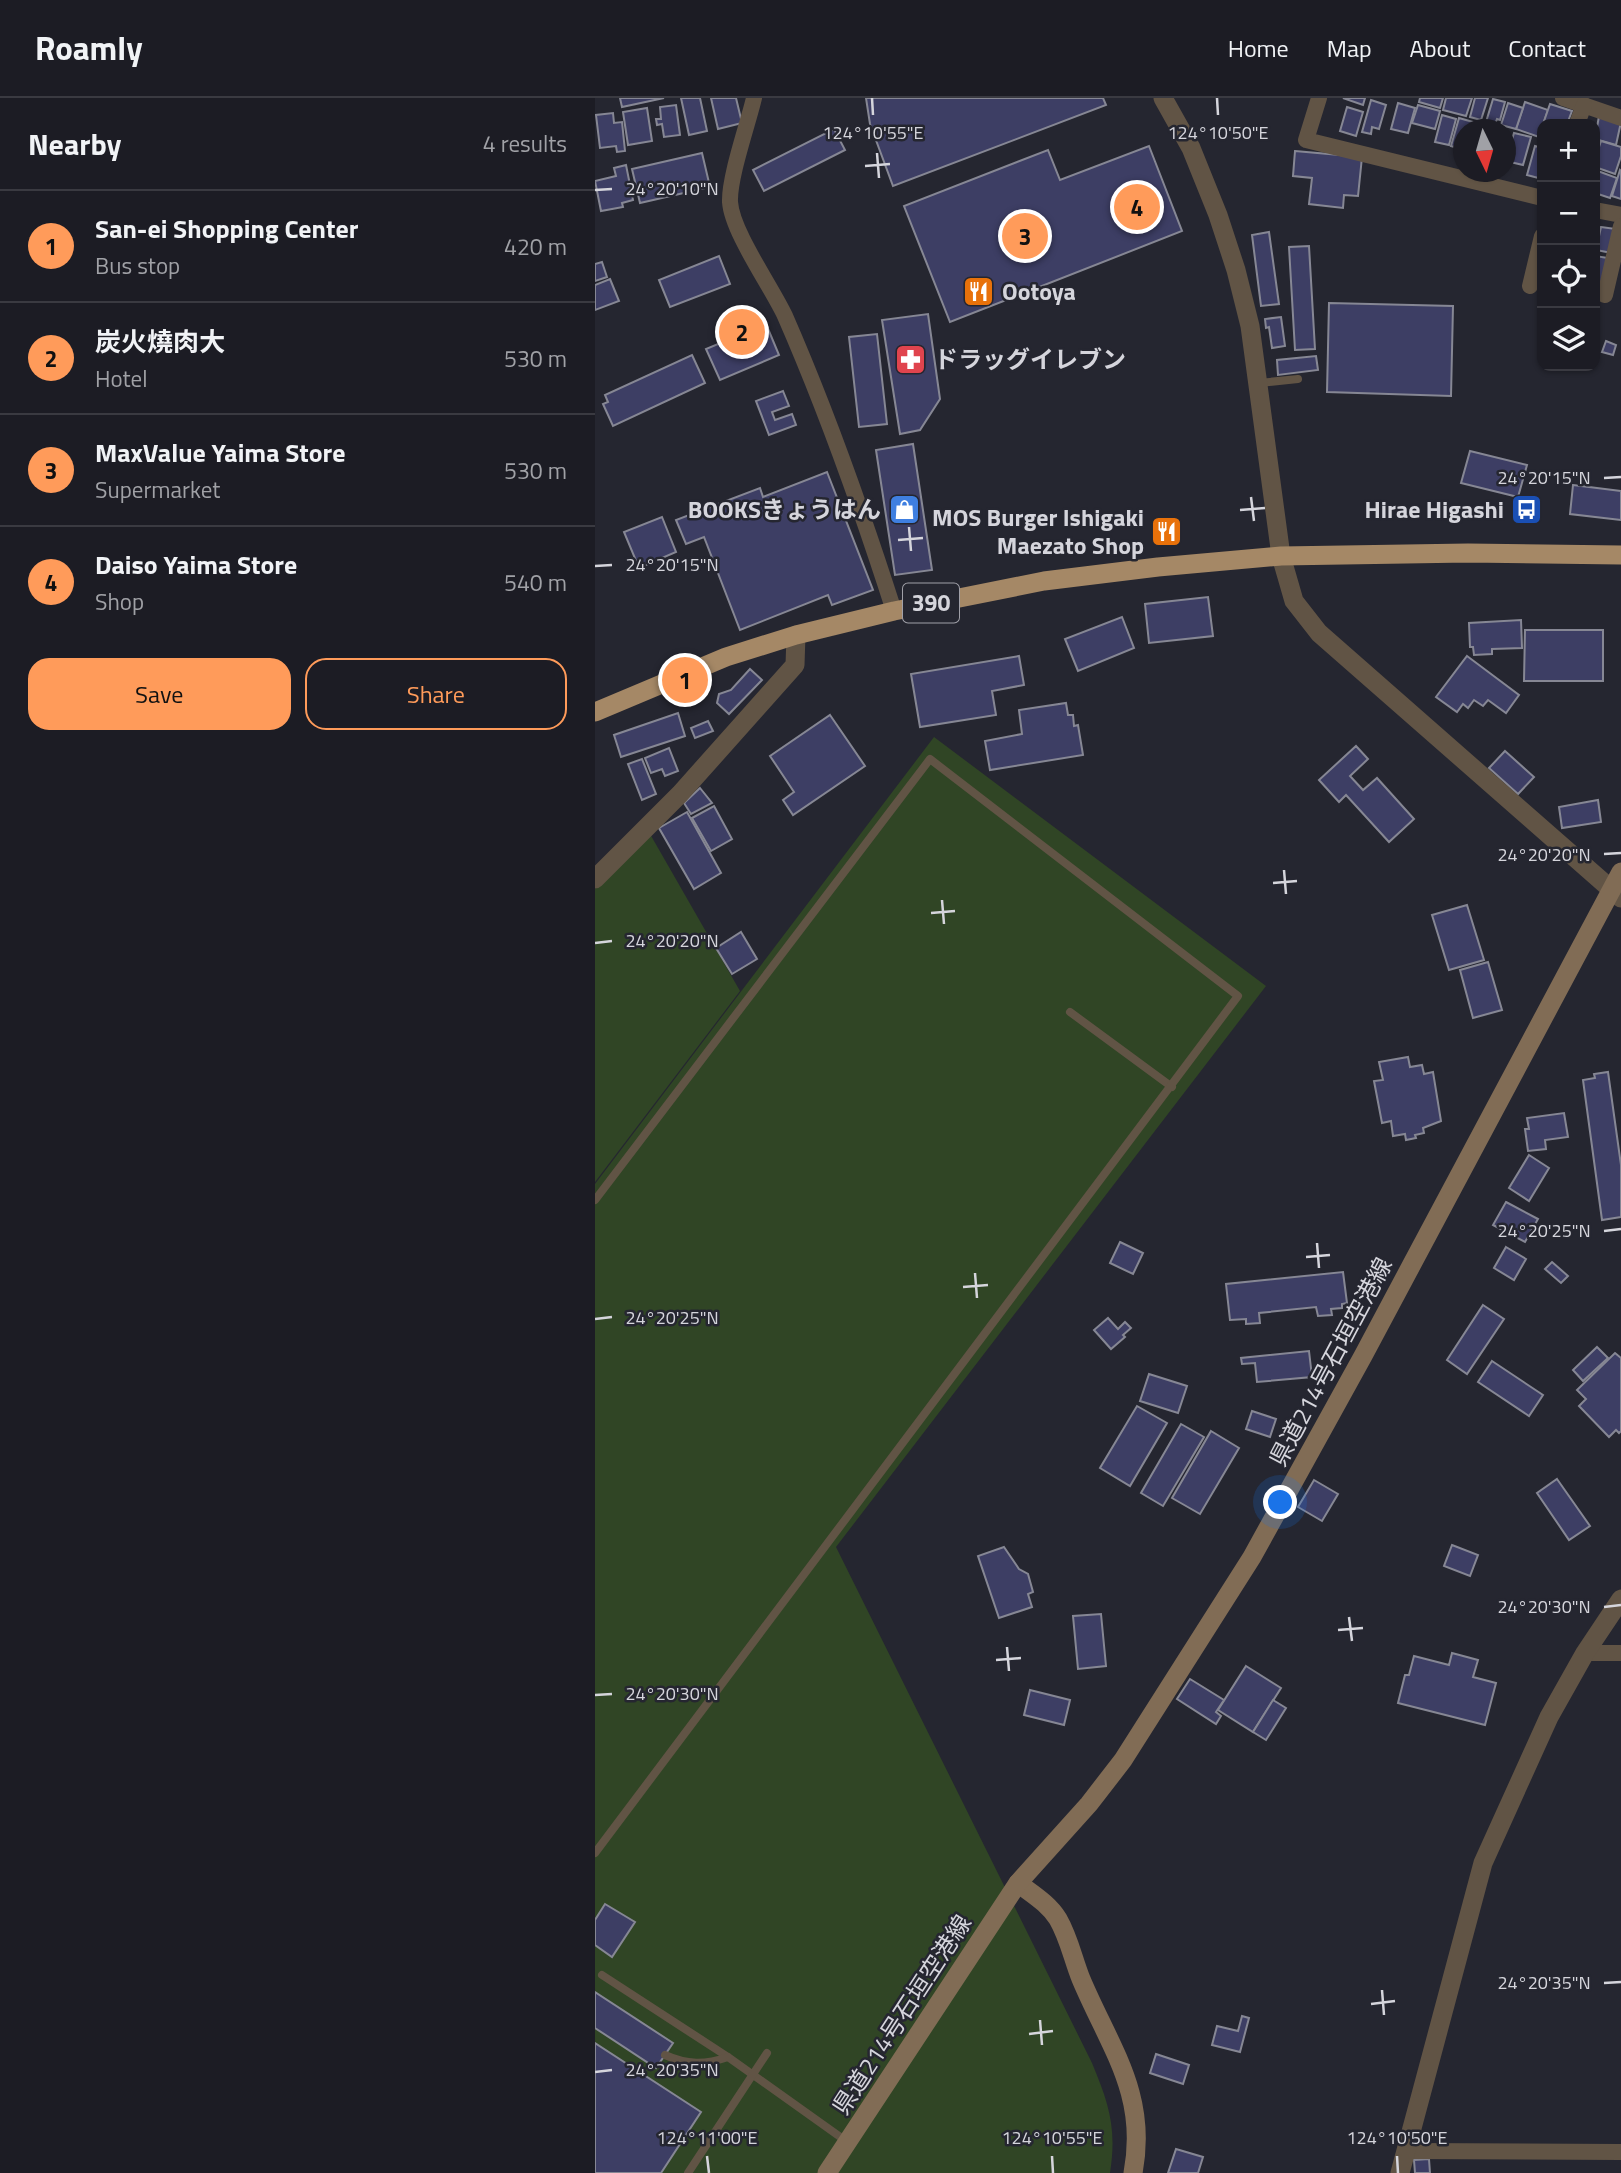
<!DOCTYPE html>
<html lang="en">
<head>
<meta charset="utf-8">
<style>
	:root { --surface:#1c1c24; --page:#292931; --text:#f1f3f6; --muted:#a0a1a6; --line:#3a3a41; --accent:#ff9b5a }
	body { margin:0; font-family:"Titillium Web","Noto Sans JP",sans-serif; background:var(--page); color:var(--text) }
	.controls { position:absolute; right:21px; top:21px; display:grid; overflow:hidden; border-radius:14px; box-shadow:0 2px 5px #0004 }
	.controls button { width:63px; height:63px; display:grid; place-items:center; padding:0; border:0; border-bottom:2px solid var(--line); background:var(--surface); color:var(--text); font:35px sans-serif }
	.compass { position:absolute; left:858px; top:21px; width:63px; height:63px; border-radius:50%; background:var(--surface); box-shadow:0 2px 5px #0004; rotate:175deg }
	.you { position:absolute; left:686px; top:1405px; width:24px; height:24px; margin:-18px; border:5px solid #fff; border-radius:50%; background:#1a73e8; box-shadow:0 0 0 10px #1a73e833 }
	.badge { display:grid; place-items:center; width:46px; height:46px; border-radius:50%; background:var(--accent); color:#111; font-size:23px; font-weight:700 }
	.pin { position:absolute; translate:-50% -50%; border:4px solid #fff; box-shadow:0 2px 7px #0006 }
	.list { margin:0; padding:0; list-style:none }
	h2 { display:flex; justify-content:space-between; align-items:center; height:91px; margin:0; padding:0 28px; font-size:30px }
	h2 small { font-size:23px; font-weight:400; color:var(--muted) }
	.list li { display:grid; grid-template-columns:46px 1fr auto; gap:21px; align-items:center; box-sizing:border-box; height:112px; padding:0 28px; border-top:2px solid var(--line) }
	.list b { display:block; font-size:26px; white-space:nowrap }
	.list p { margin:0; font-size:23px; white-space:nowrap; color:var(--muted) }
	.list em { font-size:23px; font-style:normal; color:var(--muted) }
	.actions { display:flex; gap:14px; padding:21px 28px }
	.actions a { flex:1; padding:16px 0; border:2px solid var(--accent); border-radius:21px; text-align:center; font-size:24px; color:var(--accent) }
	.actions .main { background:var(--accent); color:#111 }
	.icon { flex:none; width:38px; height:38px; fill:none; stroke:currentColor; stroke-width:2; stroke-linecap:round; stroke-linejoin:round }
	.map { position:relative; flex:none; width:1026px; height:2075px; overflow:hidden }
	header { display:flex; align-items:center; gap:42px; box-sizing:border-box; height:98px; padding:0 35px; background:var(--surface); border-bottom:2px solid var(--line) }
	header strong { font-size:33px }
	nav { display:flex; gap:38px; margin-inline-start:auto; font-size:24px }
	main { display:flex }
	aside { flex:1; background:var(--surface) }
	.map>svg:first-child { display:block }
	.green { fill:#304525 }
	.building { fill:#3d3e64; stroke:#868794; stroke-width:2 }
	.lines { fill:none; stroke-linecap:round; stroke-linejoin:round }
	.service { stroke:#615445; stroke-width:8 }
	.minor { stroke:#615445; stroke-width:16 }
	.tertiary { stroke:#615445; stroke-width:19 }
	.secondary { stroke:#816c55; stroke-width:19 }
	.trunk { stroke:#a58866; stroke-width:19 }
	.ticks { fill:none; stroke:#d5d5dc; stroke-width:2.5 }
	.labels { text-anchor:middle; stroke-width:5; stroke-linejoin:round; paint-order:stroke }
	.shield { fill:#252630; stroke:#a0a0a8; stroke-width:2 }
	.shield-label { font-size:23px; font-weight:bold; fill:#d5d5dc }
	.poi-label { font-size:24px; font-weight:bold; fill:#d5d5dc; stroke:#252630; text-anchor:end }
	.street-label { font-size:24px; fill:#d5d5dc; stroke:#252630 }
	.ticks-label { font-size:18px; text-anchor:middle; fill:#d5d5dc; stroke:#252630; stroke-width:5; stroke-linejoin:round; paint-order:stroke }
</style>
</head>
<body>
<header>
<strong>Roamly</strong>
<nav><a>Home</a><a>Map</a><a>About</a><a>Contact</a></nav>
</header>
<main>
<aside>
<h2>Nearby<small>4 results</small></h2>
<ul class="list">
<li><span class="badge">1</span><div><b>San-ei Shopping Center</b><p>Bus stop</p></div><em>420 m</em></li>
<li><span class="badge">2</span><div><b>炭火燒肉大</b><p>Hotel</p></div><em>530 m</em></li>
<li><span class="badge">3</span><div><b>MaxValue Yaima Store</b><p>Supermarket</p></div><em>530 m</em></li>
<li><span class="badge">4</span><div><b>Daiso Yaima Store</b><p>Shop</p></div><em>540 m</em></li>
</ul>
<div class="actions"><a class="main">Save</a><a>Share</a></div>
</aside>
<div class="map">
<svg width="1026" height="2075" viewBox="0 0 1026 2075">
	<rect width="100%" height="100%" fill="#252630"/>
	<g class="green">
		<path d="M339,639L671,888L241,1449L497,1965C514,2006 522,2030 515,2075H0V1086Z"/>
		<polygon points="55,736 145,893 0,1084 0,791"/>
	</g>
	<g class="building">
		<polygon points="25,0 69,0 27,9"/>
		<polygon points="86,0 105,0 112,33 94,37"/>
		<polygon points="116,0 141,0 147,25 123,31"/>
		<polygon points="271,0 508,0 511,7 298,88 275,26"/>
		<polygon points="748,0 770,0 768,7"/>
		<polygon points="825,0 848,0 845,10 824,4"/>
		<polygon points="851,0 877,0 871,18 848,12"/>
		<polygon points="880,0 893,0 886,22 875,19"/>
		<polygon points="898,1 910,4 905,22 902,21 900,26 891,24"/>
		<polygon points="776,2 791,7 784,31 777,29 776,36 767,34"/>
		<polygon points="930,4 953,12 944,39 921,31"/>
		<polygon points="803,5 820,10 813,35 796,31"/>
		<polygon points="913,5 928,10 921,31 906,27"/>
		<polygon points="955,6 977,13 972,26 948,26"/>
		<polygon points="81,7 85,37 69,39 67,26 62,27 61,21 66,21 65,9"/>
		<polygon points="823,7 845,13 840,31 817,25"/>
		<polygon points="752,9 768,14 761,38 745,33"/>
		<polygon points="52,10 57,43 33,47 28,14"/>
		<polygon points="18,15 19,25 27,24 30,53 22,54 21,48 5,50 1,17"/>
		<polygon points="847,17 861,21 854,47 840,44"/>
		<polygon points="1004,18 1026,24 1021,47 1000,41"/>
		<polygon points="864,20 878,24 876,32 869,32 869,52 856,48"/>
		<polygon points="239,31 250,52 169,93 158,72"/>
		<polygon points="919,35 936,39 928,67 911,63"/>
		<polygon points="1006,43 1026,49 1026,58 1020,76 1000,69 1000,61"/>
		<polygon points="554,48 587,133 355,224 309,108 453,52 465,82"/>
		<polygon points="940,48 947,50 947,81 932,77"/>
		<polygon points="700,53 767,59 763,98 749,97 748,110 714,106 717,80 698,78"/>
		<polygon points="107,55 115,89 45,105 37,71"/>
		<polygon points="31,67 38,102 27,105 28,109 6,113 0,83 21,78 19,70"/>
		<polygon points="1000,72 1022,80 1015,100 1000,95"/>
		<polygon points="1025,72 1026,73 1026,101 1017,98"/>
		<polygon points="1006,129 1021,131 1017,155 1001,152"/>
		<polygon points="674,134 684,206 666,208 657,137"/>
		<polygon points="714,148 720,251 700,252 694,149"/>
		<polygon points="124,158 135,186 75,209 64,182"/>
		<polygon points="1000,158 1013,160 1008,186 1000,184"/>
		<polygon points="7,164 12,179 0,183 0,166"/>
		<polygon points="15,181 24,203 0,212 0,187"/>
		<polygon points="734,205 858,208 856,298 732,294"/>
		<polygon points="333,216 345,301 325,332 305,336 287,222"/>
		<polygon points="686,219 690,248 677,250 674,229 671,230 670,221"/>
		<polygon points="171,226 184,257 125,282 111,251"/>
		<polygon points="282,236 292,326 264,329 254,239"/>
		<polygon points="1011,243 1021,247 1018,257 1007,254"/>
		<polygon points="97,257 110,285 18,328 8,306 13,304 10,297"/>
		<polygon points="721,258 723,272 683,277 682,262"/>
		<polygon points="188,293 194,308 177,314 180,322 197,316 201,327 174,337 161,303"/>
		<polygon points="318,346 337,472 300,477 281,352"/>
		<polygon points="875,353 932,367 923,399 866,385"/>
		<polygon points="232,374 278,492 237,507 233,497 145,532 109,439 91,446 81,422 165,390 168,399"/>
		<polygon points="978,387 1026,393 1026,422 975,416"/>
		<polygon points="67,419 81,454 44,470 29,434"/>
		<polygon points="613,499 618,538 554,545 550,506"/>
		<polygon points="527,519 539,550 483,573 470,541"/>
		<polygon points="926,522 927,550 897,551 897,556 879,557 878,549 875,549 874,525"/>
		<polygon points="930,532 1008,532 1008,583 929,583"/>
		<polygon points="424,558 429,587 397,593 401,617 325,629 316,576"/>
		<polygon points="872,558 924,597 911,615 893,602 888,608 879,602 873,610 868,606 862,614 841,599"/>
		<polygon points="155,571 167,582 134,616 122,605 124,596 136,592"/>
		<polygon points="471,605 473,617 478,617 479,628 483,627 488,657 395,672 390,643 427,636 424,612"/>
		<polygon points="83,615 90,638 26,659 19,637"/>
		<polygon points="235,617 270,668 198,717 188,702 199,694 175,658"/>
		<polygon points="113,623 118,633 100,640 96,630"/>
		<polygon points="761,648 773,661 755,678 768,692 782,680 819,721 794,744 751,697 744,704 724,682"/>
		<polygon points="74,650 83,673 70,678 67,671 56,675 50,660"/>
		<polygon points="910,653 939,679 923,696 894,670"/>
		<polygon points="47,661 61,696 47,702 33,666"/>
		<polygon points="105,690 117,705 96,716 89,705"/>
		<polygon points="1003,702 1006,724 967,730 964,709"/>
		<polygon points="119,708 137,741 116,753 97,720"/>
		<polygon points="92,714 126,775 99,791 64,730"/>
		<polygon points="872,807 889,862 854,872 837,817"/>
		<polygon points="146,834 162,861 137,876 121,850"/>
		<polygon points="893,864 907,912 878,920 865,872"/>
		<polygon points="813,959 815,969 827,967 829,976 838,974 846,1023 828,1030 829,1035 820,1037 821,1040 811,1042 810,1036 798,1038 796,1023 787,1025 779,983 788,982 784,964"/>
		<polygon points="1013,974 1026,1067 1026,1119 1007,1122 988,982 1000,980 999,976"/>
		<polygon points="969,1015 973,1039 950,1042 951,1051 933,1053 930,1031 934,1031 932,1020"/>
		<polygon points="934,1057 954,1070 934,1103 914,1090"/>
		<polygon points="911,1104 943,1121 930,1144 898,1127"/>
		<polygon points="525,1144 548,1155 538,1176 515,1165"/>
		<polygon points="911,1149 931,1161 919,1182 899,1170"/>
		<polygon points="957,1164 973,1178 966,1185 950,1171"/>
		<polygon points="748,1174 752,1205 747,1206 747,1210 736,1211 737,1217 723,1218 721,1209 664,1215 665,1225 651,1226 651,1221 635,1222 631,1186"/>
		<polygon points="888,1207 909,1221 872,1276 852,1262"/>
		<polygon points="513,1220 523,1231 530,1224 536,1230 528,1237 530,1239 516,1251 499,1232"/>
		<polygon points="1002,1249 1013,1260 988,1283 978,1272"/>
		<polygon points="714,1253 717,1279 662,1284 660,1265 647,1266 646,1260"/>
		<polygon points="1020,1255 1026,1260 1026,1333 1024,1335 1021,1332 1014,1339 984,1308 991,1301 982,1292"/>
		<polygon points="897,1263 948,1297 934,1318 883,1284"/>
		<polygon points="554,1276 592,1288 583,1315 545,1303"/>
		<polygon points="542,1308 572,1325 535,1388 505,1370"/>
		<polygon points="657,1313 681,1321 675,1339 651,1331"/>
		<polygon points="586,1326 609,1339 568,1408 546,1395"/>
		<polygon points="616,1333 644,1350 605,1416 577,1400"/>
		<polygon points="962,1381 995,1428 974,1442 942,1395"/>
		<polygon points="719,1382 743,1396 727,1423 703,1409"/>
		<polygon points="857,1447 883,1457 875,1478 849,1468"/>
		<polygon points="409,1449 424,1471 433,1476 438,1494 433,1496 437,1509 404,1520 383,1458"/>
		<polygon points="506,1516 511,1568 483,1571 478,1518"/>
		<polygon points="857,1555 883,1562 878,1579 901,1585 890,1627 803,1605 810,1577 814,1577 819,1558 854,1567"/>
		<polygon points="651,1568 686,1590 658,1634 623,1612"/>
		<polygon points="595,1581 629,1602 621,1614 626,1618 621,1626 582,1601"/>
		<polygon points="435,1592 475,1602 469,1627 429,1617"/>
		<polygon points="678,1602 691,1610 671,1642 658,1634"/>
		<polygon points="10,1806 40,1824 17,1859 0,1847 0,1822"/>
		<polygon points="0,1894 78,1945 61,1970 0,1930"/>
		<polygon points="647,1918 654,1920 645,1954 617,1947 622,1928 643,1933"/>
		<polygon points="0,1945 106,2014 66,2075 0,2075"/>
		<polygon points="561,1956 594,1967 588,1986 555,1975"/>
		<polygon points="581,2051 608,2059 603,2075 573,2075"/>
		<polygon points="834,2061 835,2075 820,2075 819,2062"/>
	</g>
	<g class="lines">
		<g class="service">
			<polyline points="664,285 703,281"/>
			<polyline points="475,914 577,989"/>
			<polyline points="0,1102 335,661 643,898 0,1755"/>
			<polyline points="7,1877 133,1959 251,2043"/>
			<path d="M70,1957C92,1967 110,1967 133,1959"/>
			<polyline points="93,2075 172,1955"/>
		</g>
		<g class="minor">
			<path d="M159,0C153,26 134,79 135,104C137,134 176,188 190,218C232,314 267,413 299,513"/>
			<polyline points="724,0 711,42 947,100"/>
			<polyline points="968,0 1026,20"/>
			<polyline points="982,26 989,7"/>
			<polyline points="1000,112 1026,117"/>
			<polyline points="935,188 947,138"/>
			<polyline points="1010,197 1026,128"/>
			<polyline points="990,1555 1026,1555"/>
			<polyline points="811,2053 1026,2054"/>
		</g>
		<g class="tertiary">
			<polyline points="568,0 596,50 623,117 641,172 655,228 686,458 699,503 724,535 1026,800"/>
			<polyline points="0,781 85,696 200,567 201,537"/>
			<polyline points="805,2075 888,1765 954,1619 990,1555 1026,1501"/>
		</g>
		<g class="secondary">
			<path d="M423,1785C437,1796 453,1805 463,1821C474,1840 478,1861 486,1881C515,1950 553,1996 538,2075"/>
			<polyline points="232,2075 423,1785 494,1706 528,1662 657,1459 768,1258 1026,774"/>
		</g>
		<polyline class="trunk" points="0,614 131,559 201,537 299,513 449,483 563,469 686,458 873,455 1026,457"/>
	</g>
	<path class="ticks" d="M277,0L278,17M622,0L623,17M282,55L284,80M270,68L295,66M0,92L17,91M1009,380L1026,379M656,399L659,423M645,412L670,410M314,429L316,453M303,442L328,440M0,468L17,467M1009,756L1026,755M689,772L691,796M678,785L702,783M347,802L349,826M336,815L360,813M0,845L17,843M1009,1133L1026,1131M722,1145L724,1170M711,1159L735,1157M380,1175L382,1200M368,1189L393,1187M0,1221L17,1219M1009,1509L1026,1507M754,1519L757,1543M743,1532L768,1530M412,1549L414,1573M401,1562L426,1560M0,1597L17,1596M1009,1885L1026,1884M787,1892L789,1917M776,1906L800,1903M445,1922L447,1947M434,1936L458,1933M0,1974L17,1972M112,2058L114,2075M457,2058L458,2075M802,2058L803,2075"/>
	<defs>
		<symbol id="restaurant-square" viewBox="-11 -11 22 22"><rect x="-9" y="-9" width="18" height="18" rx="4" fill="#e8710a" stroke="#252630"/><path d="M-5-6h1v4h1v-4h1v4h1v-4h1v5L-1.5 .5V6h-2V.5L-5-1ZM5-6V6H3V1.5H1.5Q1.5-4 5-6Z" fill="#fff"/></symbol>
		<symbol id="pharmacy-square" viewBox="-11 -11 22 22"><rect x="-9" y="-9" width="18" height="18" rx="4" fill="#e0444e" stroke="#252630"/><path d="M-2-6h4v4h4v4h-4v4h-4v-4h-4v-4h4Z" fill="#fff"/></symbol>
		<symbol id="shop-square" viewBox="-11 -11 22 22"><rect x="-9" y="-9" width="18" height="18" rx="4" fill="#3f7fe0" stroke="#252630"/><path d="M-5-2.5h2.3a2.7 3.5 0 0 1 5.4 0H5L5.5 6h-11ZM-1.5-2.5h3a1.5 2.3 0 0 0-3 0Z" fill="#fff"/></symbol>
		<symbol id="bus-square" viewBox="-11 -11 22 22"><rect x="-9" y="-9" width="18" height="18" rx="4" fill="#1a4fb4" stroke="#252630"/><path d="M-5-6H5V4H4V6H2V4H-2V6H-4V4H-5ZM-3.5-4V0h7V-4ZM-3.5 1.2v1.5H-2V1.2ZM2 1.2v1.5H3.5V1.2Z" fill="#fff"/></symbol>
	</defs>
	<g fill-rule="evenodd">
		<use href="#restaurant-square" x="366" y="176" width="35" height="35"/>
		<use href="#pharmacy-square" x="298" y="244" width="35" height="35"/>
		<use href="#shop-square" x="292" y="394" width="35" height="35"/>
		<use href="#bus-square" x="914" y="394" width="35" height="35"/>
		<use href="#restaurant-square" x="554" y="416" width="35" height="35"/>
	</g>
	<g class="labels">
		<rect class="shield" x="308" y="485.5" width="56" height="39" rx="5"/>
		<g class="shield-label">
			<text x="336" y="513">390</text>
		</g>
		<g class="poi-label">
			<text x="407" y="202" text-anchor="start">Ootoya</text>
			<text x="339" y="270" text-anchor="start">ドラッグイレブン</text>
			<text x="286" y="420">BOOKSきょうはん</text>
			<text x="909" y="420">Hirae Higashi</text>
			<text x="549" y="428">MOS Burger Ishigaki<tspan x="549" dy="28">Maezato Shop</tspan></text>
		</g>
		<g class="street-label">
			<text transform="translate(736 1264) rotate(-62)" y="8">県道214号石垣空港線</text>
			<text transform="translate(307 1917) rotate(-57)" y="8">県道214号石垣空港線</text>
		</g>
	</g>
	<g class="ticks-label">
		<text x="278" y="41">124°10'55"E</text>
		<text x="623" y="41">124°10'50"E</text>
		<text x="77" y="97">24°20'10"N</text>
		<text x="949" y="386">24°20'15"N</text>
		<text x="77" y="473">24°20'15"N</text>
		<text x="949" y="763">24°20'20"N</text>
		<text x="77" y="849">24°20'20"N</text>
		<text x="949" y="1139">24°20'25"N</text>
		<text x="77" y="1226">24°20'25"N</text>
		<text x="949" y="1515">24°20'30"N</text>
		<text x="77" y="1602">24°20'30"N</text>
		<text x="949" y="1891">24°20'35"N</text>
		<text x="77" y="1978">24°20'35"N</text>
		<text x="112" y="2046">124°11'00"E</text>
		<text x="457" y="2046">124°10'55"E</text>
		<text x="802" y="2046">124°10'50"E</text>
	</g>
</svg>
<div class="controls">
<button>+</button>
<button>−</button>
<button><svg class="icon" aria-label="locate" viewBox="0 0 24 24"><circle cx="12" cy="12" r="6"/><path d="M12 2v4M12 18v4M2 12h4M18 12h4"/></svg></button>
<button><svg class="icon" aria-label="layers" viewBox="0 0 24 24"><path d="M12 4l9 5-9 5-9-5zM3 14l9 5 9-5"/></svg></button>
</div>
<svg class="compass" viewBox="-18 -18 36 36"><path d="M0-13l5 13h-10z" fill="#e53935"/><path d="M0 13l5-13h-10z" fill="#a0a1a6"/></svg>
<div class="you"></div>
<div class="pin badge" style="left:90px;top:582px">1</div>
<div class="pin badge" style="left:147px;top:234px">2</div>
<div class="pin badge" style="left:430px;top:138px">3</div>
<div class="pin badge" style="left:542px;top:109px">4</div>
</div>
</main>
</body>
</html>
